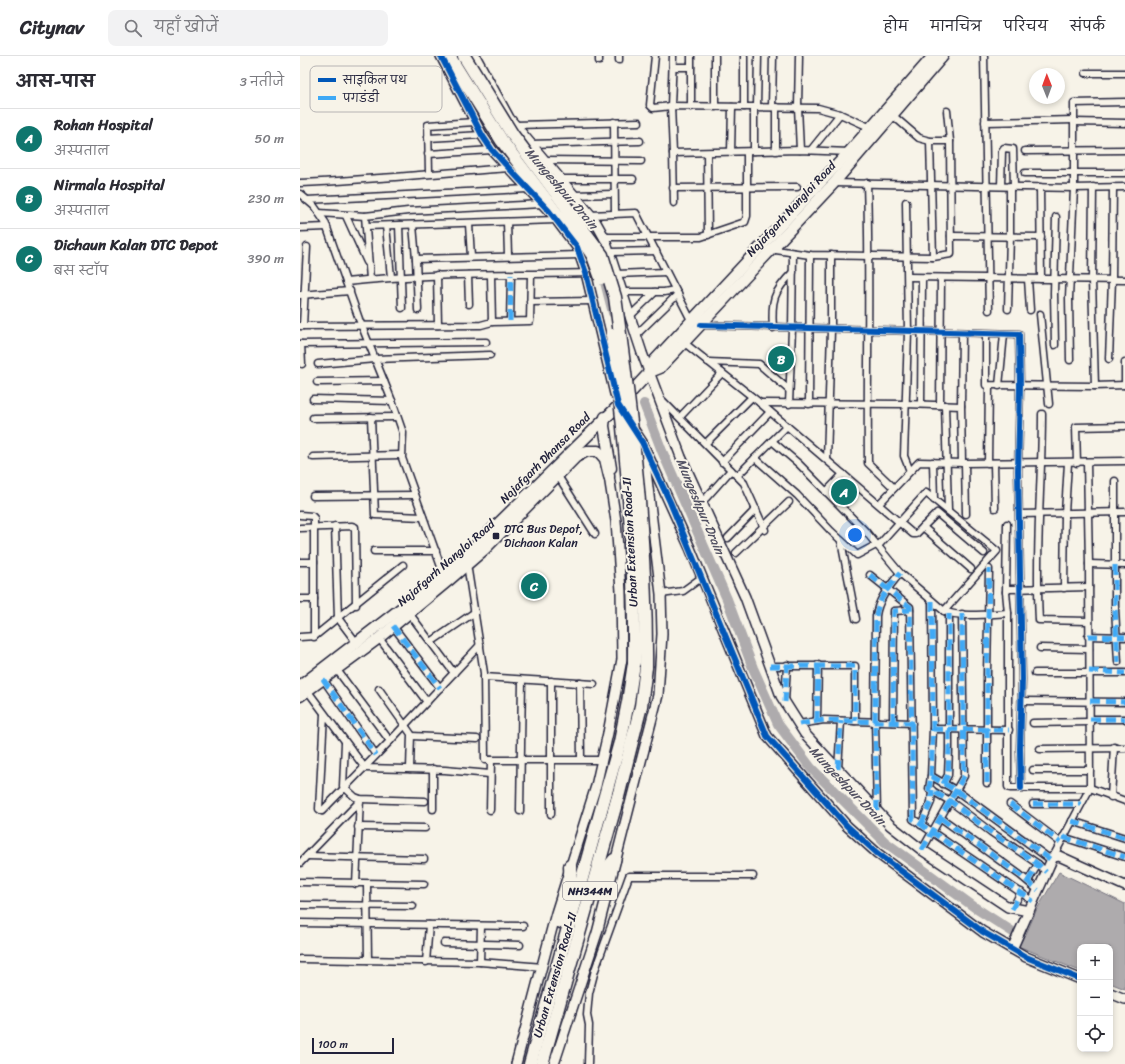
<!DOCTYPE html>
<html lang="hi">
<head>
<meta charset="utf-8">
<style>
	:root { --surface:#fff; --page:#f2f2f3; --text:#2b2b33; --muted:#7c7c81; --line:#e1e1e2; --accent:#0f766e }
	body { margin:0; font-family:Sriracha,"Playpen Sans Deva",sans-serif; background:var(--page); color:var(--text) }
	.controls { position:absolute; right:12px; bottom:12px; display:grid; overflow:hidden; border-radius:8px; box-shadow:0 2px 6px #0003 }
	.controls button { width:36px; height:36px; display:grid; place-items:center; padding:0; border:0; border-bottom:1px solid var(--line); background:var(--surface); color:var(--text); font:20px sans-serif }
	.compass { position:absolute; left:729px; top:12px; width:36px; height:36px; border-radius:50%; background:var(--surface); box-shadow:0 2px 6px #0003; rotate:359deg }
	.scale { position:absolute; left:12px; bottom:10px; width:82px; box-sizing:border-box; padding-left:4px; border:2px solid #22223b; border-top:0; font-size:11px; line-height:14px; white-space:nowrap; color:#22223b; -webkit-text-stroke:3px #f7f3e8; paint-order:stroke }
	.you { position:absolute; left:555px; top:479px; width:14px; height:14px; margin:-10px; border:3px solid #fff; border-radius:50%; background:#1a73e8; box-shadow:0 0 0 6px #1a73e833 }
	.badge { display:grid; place-items:center; width:26px; height:26px; border-radius:50%; background:var(--accent); color:#fff; font-size:13px; font-weight:700 }
	.pin { position:absolute; translate:-50% -50%; border:2px solid #fff; box-shadow:0 1px 4px #0006 }
	.list { margin:0; padding:0; list-style:none }
	h2 { display:flex; justify-content:space-between; align-items:center; height:52px; margin:0; padding:0 16px; font-size:17px }
	h2 small { font-size:13px; font-weight:400; color:var(--muted) }
	.list li { display:grid; grid-template-columns:26px 1fr auto; gap:12px; align-items:center; box-sizing:border-box; height:60px; padding:0 16px; border-top:1px solid var(--line) }
	.list b { display:block; font-size:15px; white-space:nowrap }
	.list p { margin:0; font-size:13px; white-space:nowrap; color:var(--muted) }
	.list em { font-size:13px; font-style:normal; color:var(--muted) }
	.icon { flex:none; width:22px; height:22px; fill:none; stroke:currentColor; stroke-width:2; stroke-linecap:round; stroke-linejoin:round }
	.map { position:relative; flex:none; width:825px; height:1008px; overflow:hidden }
	header { display:flex; align-items:center; gap:24px; box-sizing:border-box; height:56px; padding:0 20px; background:var(--surface); border-bottom:1px solid var(--line) }
	header strong { font-size:19px }
	nav { display:flex; gap:22px; margin-inline-start:auto; font-size:14px }
	.search { width:280px; height:36px; background:var(--page); display:flex; align-items:center; gap:10px; box-sizing:border-box; padding:0 14px; border-radius:8px; color:var(--muted); font-size:15px }
	main { display:flex }
	aside { flex:1; background:var(--surface) }
	.map>svg:first-child { display:block }
	.water { fill:#aeabad; stroke:#76747f }
	.lines { fill:none; stroke-linecap:round; stroke-linejoin:round }
	.river { stroke:#aeabad; stroke-width:10 }
	.street-casing { stroke:#22223b; stroke-width:9 }
	.secondary-casing { stroke:#22223b; stroke-width:12 }
	.primary-casing { stroke:#22223b; stroke-width:13 }
	.highway-casing { stroke:#22223b; stroke-width:15 }
	.street { stroke:#f7f3e8; stroke-width:6 }
	.secondary { stroke:#f7f3e8; stroke-width:9 }
	.primary { stroke:#f7f3e8; stroke-width:10 }
	.highway { stroke:#f7f3e8; stroke-width:12 }
	.highway-bridge-casing { stroke:#22223b; stroke-width:15; stroke-linecap:butt }
	.highway-bridge { stroke:#f7f3e8; stroke-width:12 }
	.quiet { stroke:#3fa9f5; stroke-width:5; stroke-dasharray:10 5; stroke-linecap:butt }
	.cycleway-casing { stroke:#f7f3e8; stroke-width:8 }
	.cycleway { stroke:#0057b8; stroke-width:6 }
	.poi-dot { fill:#22223b; stroke:#f7f3e8; stroke-width:1.5 }
	.labels { text-anchor:middle; stroke-width:4; stroke-linejoin:round; paint-order:stroke }
	.shield { fill:#f7f3e8; stroke:#62616f; stroke-width:1 }
	.shield-label { font-size:11px; font-weight:bold; fill:#22223b }
	.street-label { font-size:12px; fill:#22223b; stroke:#f7f3e8 }
	.poi-label { font-size:12px; fill:#22223b; stroke:#f7f3e8; text-anchor:start }
	.water-label { font-size:13px; font-style:italic; fill:#535263; stroke:#f7f3e8 }
	.key { fill:#f7f3e8; stroke:#b7b4b4; stroke-width:1 }
	.key-label { font-size:11px; fill:#22223b }
</style>
</head>
<body>
<header>
<strong>Citynav</strong>
<div class="search"><svg class="icon" aria-label="search" viewBox="0 0 24 24"><circle cx="10" cy="10" r="6"/><path d="M15 15l6 6"/></svg>यहाँ खोजें</div>
<nav><a>होम</a><a>मानचित्र</a><a>परिचय</a><a>संपर्क</a></nav>
</header>
<main>
<aside>
<h2>आस-पास<small>3 नतीजे</small></h2>
<ul class="list">
<li><span class="badge">A</span><div><b>Rohan Hospital</b><p>अस्पताल</p></div><em>50 m</em></li>
<li><span class="badge">B</span><div><b>Nirmala Hospital</b><p>अस्पताल</p></div><em>230 m</em></li>
<li><span class="badge">C</span><div><b>Dichaun Kalan DTC Depot</b><p>बस स्टॉप</p></div><em>390 m</em></li>
</ul>
</aside>
<div class="map">
<svg width="825" height="1008" viewBox="0 0 825 1008">
	<rect width="100%" height="100%" fill="#f7f3e8"/>
	<filter id="ink" filterUnits="userSpaceOnUse"><feTurbulence type="fractalNoise" baseFrequency=".025" numOctaves="2"/><feDisplacementMap in="SourceGraphic" scale="8" xChannelSelector="R" yChannelSelector="G"/><feConvolveMatrix kernelMatrix="1 2 1 2 8 2 1 2 1" color-interpolation-filters="sRGB"/></filter>
	<g filter="url(#ink)">
		<polygon class="water" points="759,816 825,848 825,933 810,927 810,891 780,891 780,915 718,890 724,883 736,855"/>
		<g class="lines">
			<g class="river">
				<polyline points="305,226 313,257"/>
				<polyline points="344,348 362,395 427,543 453,612 478,668 511,712 585,786 677,853 724,883 737,887"/>
			</g>
			<defs>
				<g id="street">
					<polyline points="319,0 319,4"/>
					<polyline points="355,0 350,49 353,52 371,50 518,52 540,58 569,71"/>
					<polyline points="373,0 371,50 373,97 500,94 549,96"/>
					<polyline points="415,0 415,51"/>
					<polyline points="499,0 498,51 500,94"/>
					<polyline points="684,0 689,254"/>
					<polyline points="299,5 299,0"/>
					<polyline points="373,11 391,11"/>
					<polyline points="786,17 825,17"/>
					<polyline points="391,51 391,0"/>
					<polyline points="444,51 444,0"/>
					<polyline points="457,51 458,0"/>
					<polyline points="472,51 473,0"/>
					<polyline points="590,57 619,82 630,85 633,201"/>
					<polyline points="314,66 315,158"/>
					<polyline points="685,66 774,64"/>
					<polyline points="774,66 825,67"/>
					<polyline points="215,69 339,66"/>
					<polyline points="128,82 182,79"/>
					<polyline points="630,85 650,85"/>
					<polyline points="230,88 340,85"/>
					<polyline points="511,94 540,58"/>
					<polyline points="454,95 454,51"/>
					<polyline points="476,95 476,51"/>
					<polyline points="725,95 825,94"/>
					<polyline points="431,96 432,51"/>
					<polyline points="373,97 374,147"/>
					<polyline points="407,97 408,179"/>
					<polyline points="128,98 192,94"/>
					<polyline points="244,104 341,105"/>
					<polyline points="129,117 128,69 175,66"/>
					<polyline points="725,117 825,117"/>
					<polyline points="260,123 333,123"/>
					<path d="M0,127C70,124 139,117 209,112"/>
					<polyline points="534,127 774,132 774,47 825,46"/>
					<path d="M567,127C570,220 567,313 568,407L594,432"/>
					<polyline points="701,130 702,95 704,92 713,93 714,130"/>
					<polyline points="740,131 741,223"/>
					<polyline points="793,131 792,224 795,330 825,329"/>
					<polyline points="373,132 497,131"/>
					<polyline points="0,138 14,150 25,166 59,263 92,345 103,377 102,402 144,519"/>
					<polyline points="273,139 314,138"/>
					<polyline points="7,144 227,133"/>
					<polyline points="606,146 608,276 604,400 610,415"/>
					<polyline points="19,157 65,160 108,155 242,148"/>
					<polyline points="290,159 336,157 392,266"/>
					<polyline points="46,160 67,206"/>
					<polyline points="65,160 70,223"/>
					<polyline points="207,166 208,199"/>
					<polyline points="169,168 171,201"/>
					<polyline points="99,169 102,252"/>
					<polyline points="113,169 116,203"/>
					<polyline points="66,170 256,164"/>
					<polyline points="86,170 91,221"/>
					<polyline points="0,172 27,171"/>
					<polyline points="651,180 741,181"/>
					<polyline points="304,181 401,181 445,166 447,160 447,96"/>
					<polyline points="469,193 510,199 633,201 651,198 650,85 647,55"/>
					<polyline points="311,196 356,195"/>
					<polyline points="317,218 366,216"/>
					<polyline points="137,219 138,269"/>
					<polyline points="168,219 169,248"/>
					<polyline points="191,220 192,266"/>
					<polyline points="608,221 825,224"/>
					<polyline points="728,223 730,254"/>
					<path d="M46,226C126,217 206,219 286,217"/>
					<polyline points="323,236 364,236 375,234"/>
					<polyline points="0,239 50,235"/>
					<polyline points="230,246 293,245"/>
					<polyline points="708,253 710,180 710,130"/>
					<polyline points="118,254 116,203 280,199"/>
					<polyline points="740,258 749,348"/>
					<polyline points="330,260 355,236"/>
					<polyline points="210,265 211,219"/>
					<polyline points="401,269 719,278 720,330 718,415 722,623 720,693 721,732"/>
					<polyline points="0,270 181,269 192,266 230,265 231,219"/>
					<polyline points="3,270 7,191"/>
					<path d="M473,272C471,245 473,236 493,216"/>
					<polyline points="686,278 686,329 795,330"/>
					<polyline points="336,279 378,238"/>
					<polyline points="382,285 460,347 613,478 616,478 637,457 684,497"/>
					<polyline points="0,288 186,286"/>
					<polyline points="1,288 2,308"/>
					<polyline points="755,289 754,237 756,161"/>
					<polyline points="809,303 812,224 813,131"/>
					<polyline points="770,304 769,242 774,132 825,131"/>
					<polyline points="408,306 459,308 489,334"/>
					<polyline points="18,308 75,303 190,299"/>
					<polyline points="17,326 84,325"/>
					<polyline points="825,329 825,306"/>
					<polyline points="699,330 704,278"/>
					<polyline points="359,341 444,427 465,474"/>
					<polyline points="13,343 92,345"/>
					<polyline points="460,347 606,348 661,350 662,407"/>
					<polyline points="489,348 492,273 493,197"/>
					<polyline points="509,348 510,199"/>
					<polyline points="621,348 622,222"/>
					<polyline points="640,349 641,222"/>
					<polyline points="645,349 648,454"/>
					<polyline points="661,350 662,278"/>
					<path d="M742,358C742,427 735,496 739,564L788,565"/>
					<polyline points="71,361 75,459 123,461"/>
					<polyline points="380,361 422,317"/>
					<polyline points="13,362 97,361"/>
					<path d="M472,385L499,408L567,477L600,517L644,555C659,562 691,558 708,557"/>
					<polyline points="406,387 452,341"/>
					<polyline points="13,401 101,399"/>
					<polyline points="455,402 497,439 531,475 557,499 576,489"/>
					<polyline points="527,404 531,274 531,199"/>
					<polyline points="422,406 470,356"/>
					<polyline points="633,406 634,444"/>
					<polyline points="665,407 666,458"/>
					<polyline points="688,407 689,330"/>
					<polyline points="694,407 695,452"/>
					<polyline points="777,407 776,371 825,370"/>
					<polyline points="258,420 295,478"/>
					<polyline points="437,420 487,370"/>
					<polyline points="815,425 815,552 818,606"/>
					<polyline points="526,436 543,418"/>
					<polyline points="13,440 115,439"/>
					<polyline points="406,442 431,414"/>
					<polyline points="579,448 619,406 665,407 825,405"/>
					<polyline points="720,458 825,456"/>
					<polyline points="0,459 12,460 14,462 14,581"/>
					<polyline points="35,470 38,562 56,586"/>
					<polyline points="623,471 671,513"/>
					<polyline points="0,472 52,470 55,471 56,549"/>
					<polyline points="428,482 456,453"/>
					<polyline points="541,485 556,563"/>
					<polyline points="578,490 626,437 697,495 644,555"/>
					<polyline points="74,495 136,495"/>
					<polyline points="436,497 489,446"/>
					<polyline points="0,506 14,506"/>
					<polyline points="167,508 184,617 185,704 302,704"/>
					<polyline points="789,508 825,509"/>
					<polyline points="570,519 610,551 613,763 733,845"/>
					<polyline points="789,531 709,533 706,536 708,557 708,731 710,732 790,732 825,745"/>
					<polyline points="764,532 765,457 768,407"/>
					<polyline points="706,536 707,468"/>
					<polyline points="361,538 383,535 401,522"/>
					<polyline points="0,543 14,543"/>
					<polyline points="632,545 633,673 631,720 629,733 650,745 691,776 738,808 746,816"/>
					<polyline points="109,557 154,617"/>
					<polyline points="93,570 140,632"/>
					<polyline points="788,580 825,581"/>
					<polyline points="0,581 15,580 103,509"/>
					<polyline points="79,582 127,646"/>
					<polyline points="131,586 175,556"/>
					<polyline points="740,592 789,593"/>
					<polyline points="470,610 555,610 555,665"/>
					<polyline points="37,614 90,685"/>
					<polyline points="735,617 825,617"/>
					<polyline points="184,621 294,628"/>
					<polyline points="23,623 76,699"/>
					<polyline points="280,627 281,703"/>
					<polyline points="79,633 111,678 110,713"/>
					<polyline points="7,634 65,712 145,714 190,718"/>
					<polyline points="722,645 825,646"/>
					<polyline points="485,646 487,609"/>
					<polyline points="24,658 19,753 22,755 90,685 180,589"/>
					<polyline points="790,663 825,663"/>
					<polyline points="517,665 518,609"/>
					<polyline points="593,666 594,555 610,554"/>
					<polyline points="733,667 790,666"/>
					<polyline points="499,668 524,664 612,667"/>
					<polyline points="633,673 709,674"/>
					<polyline points="112,680 177,683"/>
					<polyline points="45,687 43,730 55,741 60,743 125,745"/>
					<polyline points="740,693 825,692"/>
					<polyline points="133,713 133,753"/>
					<polyline points="538,713 541,665"/>
					<polyline points="733,714 790,714"/>
					<polyline points="631,720 657,735 751,804"/>
					<polyline points="687,727 687,617 689,513"/>
					<polyline points="643,728 648,719 649,694 649,558"/>
					<polyline points="811,741 814,691"/>
					<polyline points="710,748 760,786"/>
					<polyline points="733,748 781,748"/>
					<polyline points="190,754 191,704"/>
					<polyline points="220,755 222,624"/>
					<path d="M577,755L575,665L576,560C578,543 590,530 600,517"/>
					<polyline points="251,758 251,625"/>
					<polyline points="641,762 720,819 738,834"/>
					<polyline points="772,765 825,782"/>
					<polyline points="621,769 631,746 632,734"/>
					<polyline points="58,771 125,772"/>
					<polyline points="763,781 825,801"/>
					<polyline points="622,794 664,720 662,558"/>
					<polyline points="7,800 124,803"/>
					<polyline points="753,801 790,732 789,508 787,406"/>
					<polyline points="0,807 60,745"/>
					<polyline points="728,825 738,808"/>
					<polyline points="0,826 124,828"/>
					<polyline points="56,828 60,743"/>
					<polyline points="67,828 68,904"/>
					<polyline points="0,849 113,850"/>
					<polyline points="712,853 721,836"/>
					<polyline points="0,867 223,870"/>
					<polyline points="144,887 220,889"/>
					<polyline points="0,903 180,906 243,911"/>
					<polyline points="126,906 129,869"/>
					<polyline points="180,906 181,870"/>
					<polyline points="288,1008 289,969 287,959 289,937 295,914 329,820 453,820"/>
				</g>
				<g id="secondary">
					<polyline points="141,0 182,79 192,94 250,156"/>
					<polyline points="175,0 209,62 294,163 304,181 342,297 381,401 445,541 481,640 505,678 590,769 622,794 708,851 729,855"/>
					<polyline points="258,166 277,191 286,217 315,338"/>
					<polyline points="332,371 342,386 390,492 467,680 547,770 577,797 683,876 726,901 780,923"/>
					<polyline points="712,893 753,801 759,800 825,830"/>
					<polyline points="810,937 825,943"/>
					<polyline points="216,1008 256,857 296,730 308,677 322,603 321,535 316,465 309,420"/>
					<polyline points="254,1008 297,877 358,639 362,578 361,538 344,399"/>
				</g>
				<g id="primary">
					<polyline points="350,316 360,312 534,127 643,0"/>
					<polyline points="305,361 304,370 311,412"/>
					<polyline points="0,630 104,550 165,500 321,347 347,319 354,305 549,96 633,0"/>
					<polyline points="0,640 79,582 148,525 185,493 276,401 287,395 298,395 305,403 309,420"/>
				</g>
				<g id="highway">
					<polyline points="300,831 304,817 314,804"/>
					<polyline points="261,866 271,832 270,810"/>
					<polyline points="230,1008 320,686 328,646 334,607"/>
					<polyline points="242,1008 319,737 341,650 346,611"/>
				</g>
			</defs>
			<use href="#street" class="street-casing"/>
			<use href="#secondary" class="secondary-casing"/>
			<use href="#primary" class="primary-casing"/>
			<use href="#highway" class="highway-casing"/>
			<use href="#street" class="street"/>
			<use href="#secondary" class="secondary"/>
			<use href="#primary" class="primary"/>
			<use href="#highway" class="highway"/>
			<defs>
				<g id="highway-bridge">
					<polyline points="149,0 202,85 257,158 283,185 293,200 301,222"/>
					<path d="M164,0L212,78L302,199L315,241C332,364 347,487 346,611"/>
					<path d="M312,279C327,387 335,498 334,607"/>
				</g>
			</defs>
			<use href="#highway-bridge" class="highway-bridge-casing"/>
			<use href="#highway-bridge" class="highway-bridge"/>
			<g class="quiet">
				<polyline points="210,265 211,219"/>
				<polyline points="815,509 815,552 818,606"/>
				<polyline points="570,519 610,551 613,763 733,845"/>
				<polyline points="632,545 633,673 631,720 629,733 650,745 691,776 738,808 746,816"/>
				<polyline points="93,570 140,632"/>
				<polyline points="788,580 825,581"/>
				<polyline points="470,610 555,610 555,665"/>
				<polyline points="789,615 825,617"/>
				<polyline points="23,623 76,699"/>
				<polyline points="790,645 825,646"/>
				<polyline points="485,646 487,609"/>
				<polyline points="790,663 825,663"/>
				<polyline points="517,665 518,609"/>
				<polyline points="593,666 594,555 610,554"/>
				<polyline points="499,668 524,664 612,667"/>
				<polyline points="633,673 709,674"/>
				<polyline points="538,713 541,665"/>
				<polyline points="631,720 657,735 751,804"/>
				<polyline points="687,727 687,617 689,513"/>
				<polyline points="643,728 648,719 649,694 649,558"/>
				<polyline points="710,748 760,786"/>
				<polyline points="733,748 781,748"/>
				<path d="M577,755L575,665L576,560C578,543 590,530 600,517"/>
				<polyline points="641,762 720,819 738,834"/>
				<polyline points="772,765 825,782"/>
				<polyline points="621,769 631,746 632,734"/>
				<polyline points="763,781 825,801"/>
				<polyline points="622,794 664,720 662,558"/>
				<polyline points="728,825 738,808"/>
				<polyline points="712,853 721,836"/>
			</g>
			<defs>
				<g id="cycleway">
					<polyline points="141,0 182,79 192,94 249,155 277,191 286,217 318,349 342,386 370,446 467,680 547,770 577,797 683,876 726,901 780,923"/>
					<polyline points="401,269 719,278 720,330 718,415 722,623 720,693 721,732"/>
				</g>
			</defs>
			<use href="#cycleway" class="cycleway-casing"/>
			<use href="#cycleway" class="cycleway"/>
		</g>
	</g>
	<rect class="poi-dot" x="192" y="476" width="8" height="8" rx="2"/>
	<g class="labels">
		<rect class="shield" x="263" y="826" width="54" height="18" rx="3"/>
		<g class="shield-label">
			<text x="290" y="839">NH344M</text>
		</g>
		<g class="street-label">
			<text transform="translate(491 153) rotate(-47)" y="4">Najafgarh Nangloi Road</text>
			<text transform="translate(245 402) rotate(-45)" y="4">Najafgarh Dhansa Road</text>
			<text transform="translate(330 486) rotate(-93)" y="4">Urban Extension Road-II</text>
			<text transform="translate(146 507) rotate(-41)" y="4">Najafgarh Nangloi Road</text>
			<text transform="translate(255 919) rotate(-74)" y="4">Urban Extension Road-II</text>
		</g>
		<g class="poi-label">
			<text x="204" y="477">DTC Bus Depot,<tspan x="204" dy="14">Dichaon Kalan</tspan></text>
		</g>
		<g class="water-label">
			<text transform="translate(262 132) rotate(49)" y="5">Mungeshpur Drain</text>
			<text transform="translate(401 450) rotate(67)" y="5">Mungeshpur Drain</text>
			<text transform="translate(548 729) rotate(46)" y="5">Mungeshpur Drain</text>
		</g>
	</g>
	<rect x="10" y="10" width="132" height="46" rx="6" class="key"/>
	<rect x="18" y="22" width="18" height="4" fill="#0057b8"/>
	<rect x="18" y="40" width="18" height="4" fill="#3fa9f5"/>
	<g class="key-label">
		<text x="43" y="28">साइकिल पथ</text>
		<text x="43" y="46">पगडंडी</text>
	</g>
</svg>
<div class="controls">
<button>+</button>
<button>−</button>
<button><svg class="icon" aria-label="locate" viewBox="0 0 24 24"><circle cx="12" cy="12" r="6"/><path d="M12 2v4M12 18v4M2 12h4M18 12h4"/></svg></button>
</div>
<svg class="compass" viewBox="-18 -18 36 36"><path d="M0-13l5 13h-10z" fill="#e53935"/><path d="M0 13l5-13h-10z" fill="#7c7c81"/></svg>
<div class="scale">100 m</div>
<div class="you"></div>
<div class="pin badge" style="left:544px;top:436px">A</div>
<div class="pin badge" style="left:481px;top:303px">B</div>
<div class="pin badge" style="left:234px;top:530px">C</div>
</div>
</main>
</body>
</html>
